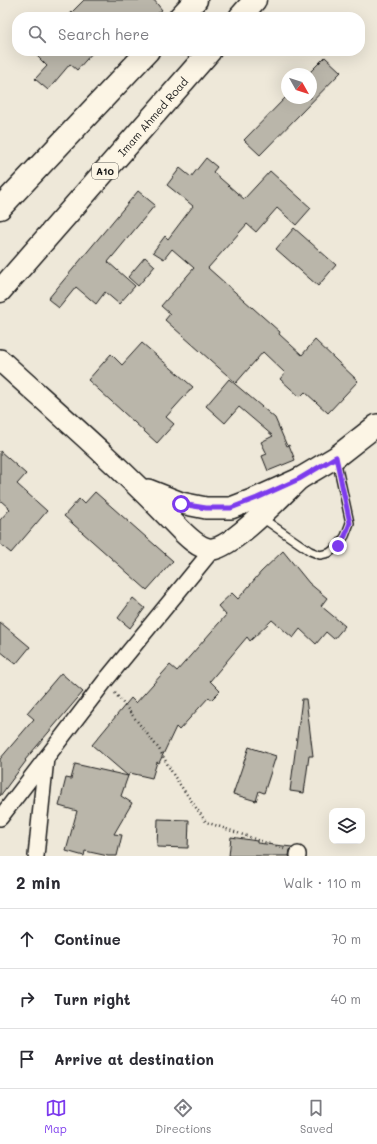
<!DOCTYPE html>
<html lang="en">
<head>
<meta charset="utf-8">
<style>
	:root { --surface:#fff; --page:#f7f7f7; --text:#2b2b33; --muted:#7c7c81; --line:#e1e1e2; --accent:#7c3aed }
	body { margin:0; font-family:Mali,sans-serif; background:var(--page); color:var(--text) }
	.controls { position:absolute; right:12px; bottom:12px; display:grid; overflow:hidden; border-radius:8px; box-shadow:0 4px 16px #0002 }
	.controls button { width:36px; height:36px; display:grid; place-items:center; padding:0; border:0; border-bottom:1px solid var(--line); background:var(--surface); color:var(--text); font:20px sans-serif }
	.compass { position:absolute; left:281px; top:68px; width:36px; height:36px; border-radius:50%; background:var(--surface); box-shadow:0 4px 16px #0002; rotate:129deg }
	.stop { position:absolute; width:12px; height:12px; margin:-9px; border:3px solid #7c3aed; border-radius:50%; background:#fff }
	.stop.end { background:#7c3aed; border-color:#fff; box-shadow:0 1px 4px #0008 }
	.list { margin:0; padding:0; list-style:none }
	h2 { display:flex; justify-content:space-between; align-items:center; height:52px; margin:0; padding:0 16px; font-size:17px }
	h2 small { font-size:13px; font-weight:400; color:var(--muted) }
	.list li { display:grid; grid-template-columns:26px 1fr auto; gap:12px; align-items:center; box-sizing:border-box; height:60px; padding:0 16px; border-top:1px solid var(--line) }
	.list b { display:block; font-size:15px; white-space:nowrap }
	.list em { font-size:13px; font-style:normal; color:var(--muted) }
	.icon { flex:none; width:22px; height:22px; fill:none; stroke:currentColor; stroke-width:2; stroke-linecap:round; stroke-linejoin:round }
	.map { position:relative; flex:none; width:377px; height:856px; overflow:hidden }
	.search { position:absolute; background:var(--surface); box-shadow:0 4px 16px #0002; left:12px; right:12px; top:12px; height:44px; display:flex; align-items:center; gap:10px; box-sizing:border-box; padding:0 14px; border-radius:16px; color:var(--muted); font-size:15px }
	.sheet { height:232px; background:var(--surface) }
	nav { display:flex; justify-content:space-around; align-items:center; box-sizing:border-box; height:56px; border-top:1px solid var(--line); background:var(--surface); font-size:11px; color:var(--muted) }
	nav a { display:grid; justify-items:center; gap:2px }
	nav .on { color:var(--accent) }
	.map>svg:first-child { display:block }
	.building { fill:#bab6aa; stroke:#1c1c1c }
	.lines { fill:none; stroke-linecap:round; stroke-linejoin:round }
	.lane-casing { stroke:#1c1c1c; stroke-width:10 }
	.street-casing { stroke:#1c1c1c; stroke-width:18 }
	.secondary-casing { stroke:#1c1c1c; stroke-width:24 }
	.highway-casing { stroke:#1c1c1c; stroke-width:25 }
	.path { stroke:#1c1c1c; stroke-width:2.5; stroke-dasharray:1 3; stroke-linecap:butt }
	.lane { stroke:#fcf5e5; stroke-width:7 }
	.street { stroke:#fcf5e5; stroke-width:15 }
	.secondary { stroke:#fcf5e5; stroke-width:21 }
	.highway { stroke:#fcf5e5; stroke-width:22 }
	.route { stroke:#7c3aed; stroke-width:5 }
	.labels { text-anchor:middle; stroke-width:3.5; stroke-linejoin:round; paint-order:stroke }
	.shield { fill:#fcf5e5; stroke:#5f5d58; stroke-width:1 }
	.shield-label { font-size:10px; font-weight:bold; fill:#1c1c1c }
	.street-label { font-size:11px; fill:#1c1c1c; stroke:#fcf5e5 }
</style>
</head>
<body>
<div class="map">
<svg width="377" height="856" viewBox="0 0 377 856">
	<rect width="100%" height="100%" fill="#eee8d9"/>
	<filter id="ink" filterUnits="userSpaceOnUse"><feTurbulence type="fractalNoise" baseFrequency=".025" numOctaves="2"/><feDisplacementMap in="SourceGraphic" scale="8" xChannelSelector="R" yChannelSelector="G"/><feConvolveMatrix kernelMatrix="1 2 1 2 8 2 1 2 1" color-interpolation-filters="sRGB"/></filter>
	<g filter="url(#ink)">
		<g class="building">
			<polygon points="84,0 154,0 162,10 153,17 67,17"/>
			<polygon points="32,51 94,51 77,70 70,64 48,90 35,79 47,66"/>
			<polygon points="325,57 341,72 260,155 244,140 287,96 287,98 311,98 311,74 308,74"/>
			<polygon points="206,158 217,167 213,172 244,199 270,171 311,208 296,225 277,208 256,232 247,224 208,268 280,332 279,334 302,355 315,340 358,381 328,413 305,392 300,397 280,379 285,373 263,352 236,383 165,320 170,314 161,306 194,268 172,249 164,259 153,252 165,236 168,239 193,206 167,185 180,168 191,177"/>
			<polygon points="138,191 155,205 108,262 135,286 119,304 105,292 96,304 76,287 59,308 48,299"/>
			<polygon points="294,228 336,265 318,286 276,249"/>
			<polygon points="145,257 155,266 138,286 128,277"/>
			<polygon points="142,343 193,387 166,417 174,424 157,443 88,380 111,354 122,365"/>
			<polygon points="229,379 275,418 287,446 289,445 295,460 268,471 262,456 267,454 261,442 273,436 239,407 225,423 206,406"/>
			<polygon points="0,451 26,474 17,484 47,511 11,553 0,544 0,520 10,509 0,500"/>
			<polygon points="95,492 173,561 147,590 64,516 79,499 84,504"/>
			<polygon points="283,551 309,583 327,598 321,606 345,626 334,639 326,632 316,644 300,629 293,638 272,620 250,641 247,637 210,681 220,691 211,700 209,697 179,730 176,727 159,763 157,762 152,778 130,773 128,776 92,745 131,698 136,703 170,665 177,671 226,615 218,606 232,593 238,599 261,572"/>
			<polygon points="133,598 145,608 130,628 118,618"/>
			<polygon points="0,622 30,647 16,664 0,651"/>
			<polygon points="61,673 83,692 25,760 26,761 0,796 0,759 34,719 27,713"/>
			<polygon points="302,699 306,699 313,756 309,756 304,793 290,791"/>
			<polygon points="249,747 276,756 264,793 259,791 256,801 233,794"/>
			<polygon points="75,764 128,776 121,796 132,803 114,834 122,835 117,856 108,856 85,851 84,856 66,851 77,811 59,806 66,778 71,779"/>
			<polygon points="158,819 189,820 188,848 157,847"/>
			<polygon points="231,837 257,841 257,843 292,847 290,850 289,856 229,856"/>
		</g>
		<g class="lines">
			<defs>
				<polyline id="lane" points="262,518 310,551 320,555 329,553 338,546 345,536 350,523 336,459"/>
				<g id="street">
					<polyline points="0,818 105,681 213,549"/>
					<polyline points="36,856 46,758"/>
					<polyline points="298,856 298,854"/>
				</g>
				<g id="secondary">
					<path d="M0,360C57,412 116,463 170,519C180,529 198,551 213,549C234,546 283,494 299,479"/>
					<polyline points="148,490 181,503 206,508 231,508 257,498 299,479 336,457 377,425"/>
				</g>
				<g id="highway">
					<polyline points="180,17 196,0"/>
					<polyline points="240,17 255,0"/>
					<polyline points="0,208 148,51"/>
					<polyline points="0,291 210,51"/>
				</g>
			</defs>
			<use href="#lane" class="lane-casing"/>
			<use href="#street" class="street-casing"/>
			<use href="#secondary" class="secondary-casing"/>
			<use href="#highway" class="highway-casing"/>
			<polyline class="path" points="115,693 159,749 174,776 206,822 284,849"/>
			<use href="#lane" class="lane"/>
			<use href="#street" class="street"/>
			<use href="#secondary" class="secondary"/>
			<use href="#highway" class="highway"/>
		</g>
	</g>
	<g class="lines" filter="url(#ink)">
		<polyline class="route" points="181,504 206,508 231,508 257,498 299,479 336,457 350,523 345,536 338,546"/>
	</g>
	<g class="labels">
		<rect class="shield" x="92" y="163" width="26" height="16" rx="3"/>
		<g class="shield-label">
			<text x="105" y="175">A10</text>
		</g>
		<g class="street-label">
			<text transform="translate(153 117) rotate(-49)" y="4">Imam Ahmed Road</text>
		</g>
	</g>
</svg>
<div class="controls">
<button><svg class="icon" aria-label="layers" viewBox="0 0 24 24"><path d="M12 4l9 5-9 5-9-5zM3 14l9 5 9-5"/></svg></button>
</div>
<svg class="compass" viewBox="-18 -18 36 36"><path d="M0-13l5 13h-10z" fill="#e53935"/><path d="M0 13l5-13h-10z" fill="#7c7c81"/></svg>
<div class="stop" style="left:181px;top:504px"></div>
<div class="stop end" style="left:338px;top:546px"></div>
<div class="search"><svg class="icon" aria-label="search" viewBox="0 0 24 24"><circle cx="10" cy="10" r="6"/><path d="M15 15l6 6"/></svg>Search here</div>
</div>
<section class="sheet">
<h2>2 min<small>Walk · 110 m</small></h2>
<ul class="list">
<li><svg class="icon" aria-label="ahead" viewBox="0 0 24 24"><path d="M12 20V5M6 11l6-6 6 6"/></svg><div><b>Continue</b></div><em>70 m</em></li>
<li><svg class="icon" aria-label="right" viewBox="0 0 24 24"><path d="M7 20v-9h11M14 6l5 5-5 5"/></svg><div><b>Turn right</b></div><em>40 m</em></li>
<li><svg class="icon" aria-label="arrive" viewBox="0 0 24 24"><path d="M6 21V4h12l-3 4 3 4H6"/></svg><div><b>Arrive at destination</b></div></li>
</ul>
</section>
<nav>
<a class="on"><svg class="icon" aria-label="map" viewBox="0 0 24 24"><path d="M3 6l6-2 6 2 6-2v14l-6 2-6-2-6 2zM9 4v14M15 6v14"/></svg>Map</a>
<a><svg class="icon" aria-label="directions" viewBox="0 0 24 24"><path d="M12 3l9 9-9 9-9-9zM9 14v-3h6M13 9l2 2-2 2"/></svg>Directions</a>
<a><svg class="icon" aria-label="saved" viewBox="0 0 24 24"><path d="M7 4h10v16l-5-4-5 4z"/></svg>Saved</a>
</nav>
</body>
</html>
